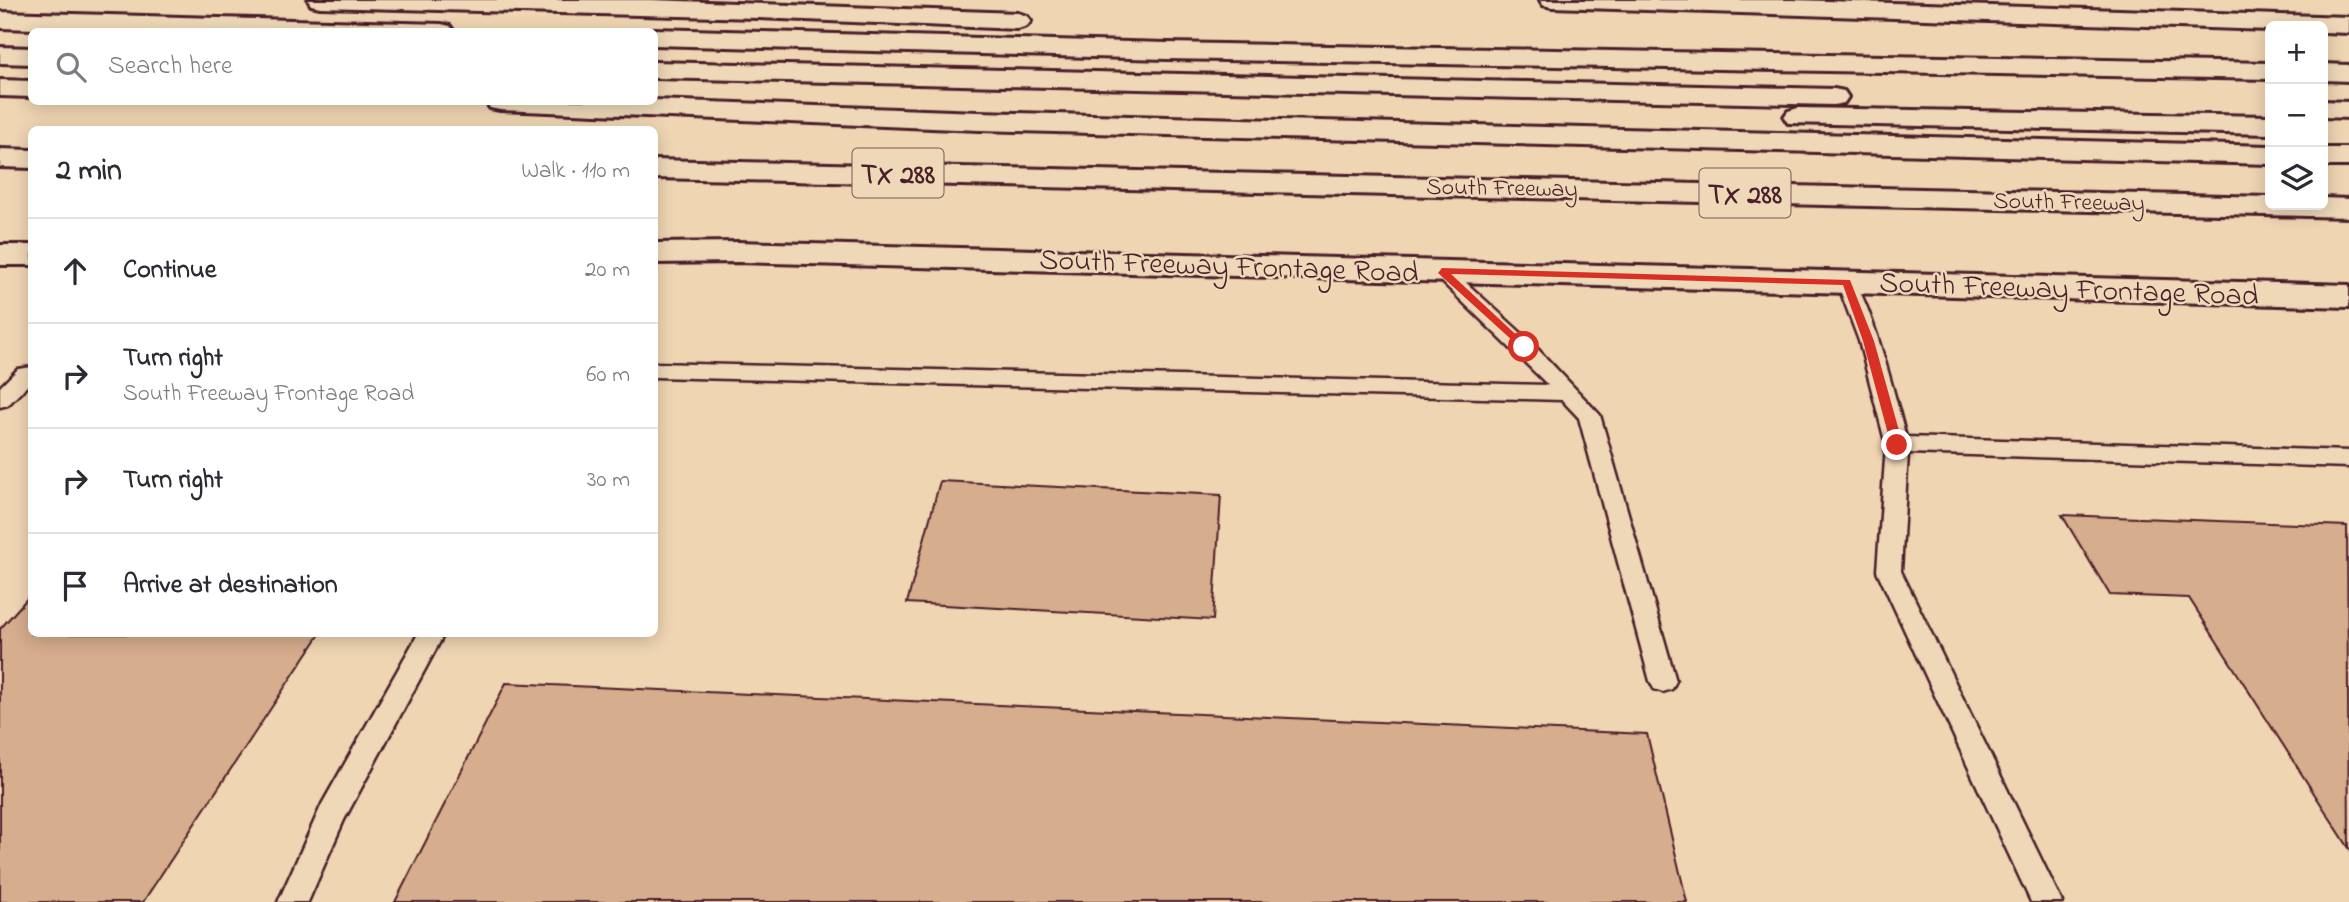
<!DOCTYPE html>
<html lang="en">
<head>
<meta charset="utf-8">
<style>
	:root { --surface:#fff; --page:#f2f2f3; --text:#2b2b33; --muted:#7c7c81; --line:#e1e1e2 }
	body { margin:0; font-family:"Indie Flower",sans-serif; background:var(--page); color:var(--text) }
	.controls { position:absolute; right:21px; top:21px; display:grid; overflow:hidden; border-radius:10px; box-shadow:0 4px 18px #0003 }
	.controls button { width:63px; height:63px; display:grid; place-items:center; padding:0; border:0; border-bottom:2px solid var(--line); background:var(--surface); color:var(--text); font:35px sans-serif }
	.stop { position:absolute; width:21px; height:21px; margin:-16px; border:5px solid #d93025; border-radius:50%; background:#fff }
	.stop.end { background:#d93025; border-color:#fff; box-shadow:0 2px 7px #0008 }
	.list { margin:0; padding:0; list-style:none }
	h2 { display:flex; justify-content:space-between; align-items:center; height:91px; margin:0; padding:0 28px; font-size:30px }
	h2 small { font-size:23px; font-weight:400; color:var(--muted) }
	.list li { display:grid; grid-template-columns:46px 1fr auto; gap:21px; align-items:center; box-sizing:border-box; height:105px; padding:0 28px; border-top:2px solid var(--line) }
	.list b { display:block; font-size:26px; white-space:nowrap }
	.list p { margin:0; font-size:23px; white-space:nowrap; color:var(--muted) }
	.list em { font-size:23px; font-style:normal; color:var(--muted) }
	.icon { flex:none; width:38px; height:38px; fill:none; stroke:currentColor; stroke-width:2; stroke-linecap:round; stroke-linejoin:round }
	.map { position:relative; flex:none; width:2349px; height:902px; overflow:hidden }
	.search { position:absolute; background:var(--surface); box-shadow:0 4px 18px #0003; left:28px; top:28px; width:630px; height:77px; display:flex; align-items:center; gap:18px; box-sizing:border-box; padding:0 24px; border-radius:10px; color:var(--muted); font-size:26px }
	.panel { position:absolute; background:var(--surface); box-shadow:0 4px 18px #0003; left:28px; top:126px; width:630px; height:511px; border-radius:10px }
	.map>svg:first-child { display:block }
	.building { fill:#d6ad8d; stroke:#4a1f2b; stroke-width:2 }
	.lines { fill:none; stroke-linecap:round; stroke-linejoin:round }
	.service-casing { stroke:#4a1f2b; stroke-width:5 }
	.secondary-casing { stroke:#4a1f2b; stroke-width:6 }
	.motorway-casing { stroke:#4a1f2b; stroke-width:6 }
	.service { fill:#eed8b7; fill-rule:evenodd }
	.secondary { fill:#eed8b7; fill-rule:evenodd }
	.motorway { fill:#eed8b7; fill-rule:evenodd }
	.route { fill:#d93025 }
	.labels { text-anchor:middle; stroke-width:5; stroke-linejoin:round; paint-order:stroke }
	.far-street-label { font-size:24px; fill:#4a1f2b; stroke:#eed8b7 }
	.shield { fill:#eed8b7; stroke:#7b5655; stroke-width:2 }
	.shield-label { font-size:28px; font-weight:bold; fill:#4a1f2b }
	.street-label { font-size:30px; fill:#4a1f2b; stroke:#eed8b7 }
</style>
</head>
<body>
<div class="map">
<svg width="2349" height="902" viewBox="0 0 2349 902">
	<rect width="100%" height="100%" fill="#efd5b2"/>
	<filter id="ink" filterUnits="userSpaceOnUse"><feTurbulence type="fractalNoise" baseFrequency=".0143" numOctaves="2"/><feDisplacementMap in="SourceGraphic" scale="14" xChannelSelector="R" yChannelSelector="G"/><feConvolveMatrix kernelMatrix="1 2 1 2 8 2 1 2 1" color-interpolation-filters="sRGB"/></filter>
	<g filter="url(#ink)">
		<g class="building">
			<polygon points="940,481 1221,495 1213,620 907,603"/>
			<polygon points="2062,515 2347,526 2349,848 2189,598 2110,595"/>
			<polygon points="32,593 32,634 320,634 143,902 0,902 0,629"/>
			<polygon points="506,683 1647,734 1687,902 395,902"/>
		</g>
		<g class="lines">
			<defs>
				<g id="service">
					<polygon points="1442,265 1449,267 1531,342 1600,415 1676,681 1672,689 1663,692 1654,689 1650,681 1579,418 1562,400 654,377 654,363 1548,385 1435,275 1432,271 1435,267"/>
					<path d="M1847,276C1867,281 1899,412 1906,437L2349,451V467L1908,453L1901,571L2062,902H2031L1877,571L1886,445L1859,341L1837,282Z"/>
					<polygon points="32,367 32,381 8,405 0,407 0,387 18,369"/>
					<polygon points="418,634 444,634 344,820 308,902 278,902 322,804"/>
				</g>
				<g id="secondary">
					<polygon points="738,242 2349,285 2349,307 738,262 654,263 654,243"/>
					<rect x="0" y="245" width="32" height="20"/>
				</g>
				<g id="motorway">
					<polygon points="308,0 651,0 1018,13 1027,16 1031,21 1027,26 1018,29 758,18 320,7 311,5"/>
					<polygon points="1540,0 1793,0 2349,17 2349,33 2323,32 2323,26 2270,26 2270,30 1552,7 1543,5"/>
					<polygon points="0,12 441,24 450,26 454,32 139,32 0,28"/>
					<polygon points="654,29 1167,43 2270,63 2270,79 1167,59 654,45 654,32 645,32"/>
					<polygon points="0,47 32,48 32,64 0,63"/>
					<polygon points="654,62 1834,89 1844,91 1848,97 1844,103 1834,105 654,78"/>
					<polygon points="2323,64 2349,65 2349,81 2323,80"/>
					<polygon points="0,80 32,81 32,97 0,96"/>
					<polygon points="654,100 979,112 2270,146 2270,164 979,130 500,110 490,108 486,102"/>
					<polygon points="2323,101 2349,102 2349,118 2323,117"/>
					<polygon points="1798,108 2270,116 2270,134 1788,123 1784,117 1788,111"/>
					<rect x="2323" y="148" width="26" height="18"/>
					<polygon points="0,149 32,150 32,168 0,167"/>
					<polygon points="654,160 2270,197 2270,205 2323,205 2323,198 2349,199 2349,217 654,178"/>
				</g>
			</defs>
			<use href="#service" class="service-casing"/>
			<use href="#secondary" class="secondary-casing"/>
			<use href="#motorway" class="motorway-casing"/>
			<use href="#service" class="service"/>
			<use href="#secondary" class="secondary"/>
			<use href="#motorway" class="motorway"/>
		</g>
	</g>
	<polygon class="route" points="1442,268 1850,280 1874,341 1903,445 1897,449 1891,445 1863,341 1843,285 1451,274 1527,345 1529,347 1524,351 1438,273"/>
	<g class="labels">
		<g class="far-street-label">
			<text transform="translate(1502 187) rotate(1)" y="8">South Freeway</text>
			<text transform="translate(2069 201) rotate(1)" y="8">South Freeway</text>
		</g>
		<g class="shield">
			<rect x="852.5" y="148.5" width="91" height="49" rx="5"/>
			<rect x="1699.5" y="168.5" width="91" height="49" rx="5"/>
		</g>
		<g class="shield-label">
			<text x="898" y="183">TX 288</text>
			<text x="1745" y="203">TX 288</text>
		</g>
		<g class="street-label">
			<text transform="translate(1229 265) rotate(2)" y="10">South Freeway Frontage Road</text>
			<text transform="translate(2069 288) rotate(2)" y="10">South Freeway Frontage Road</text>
		</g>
	</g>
</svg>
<div class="controls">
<button>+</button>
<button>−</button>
<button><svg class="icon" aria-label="layers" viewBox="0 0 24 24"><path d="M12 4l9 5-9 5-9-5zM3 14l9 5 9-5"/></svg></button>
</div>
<div class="stop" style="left:1524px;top:347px"></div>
<div class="stop end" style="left:1897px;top:445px"></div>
<div class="search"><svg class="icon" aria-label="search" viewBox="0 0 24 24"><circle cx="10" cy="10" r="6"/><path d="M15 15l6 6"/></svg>Search here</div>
<section class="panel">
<h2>2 min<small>Walk · 110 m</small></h2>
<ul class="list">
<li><svg class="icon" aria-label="ahead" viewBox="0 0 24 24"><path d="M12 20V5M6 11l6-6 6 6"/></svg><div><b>Continue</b></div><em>20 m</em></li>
<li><svg class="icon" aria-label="right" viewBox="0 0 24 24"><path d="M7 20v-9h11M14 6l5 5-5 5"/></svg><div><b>Turn right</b><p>South Freeway Frontage Road</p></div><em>60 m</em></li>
<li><svg class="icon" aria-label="right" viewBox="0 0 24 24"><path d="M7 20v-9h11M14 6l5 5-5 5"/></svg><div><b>Turn right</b></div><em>30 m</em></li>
<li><svg class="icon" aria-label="arrive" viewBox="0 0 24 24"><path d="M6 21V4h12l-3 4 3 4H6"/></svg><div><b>Arrive at destination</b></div></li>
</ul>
</section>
</div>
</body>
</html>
